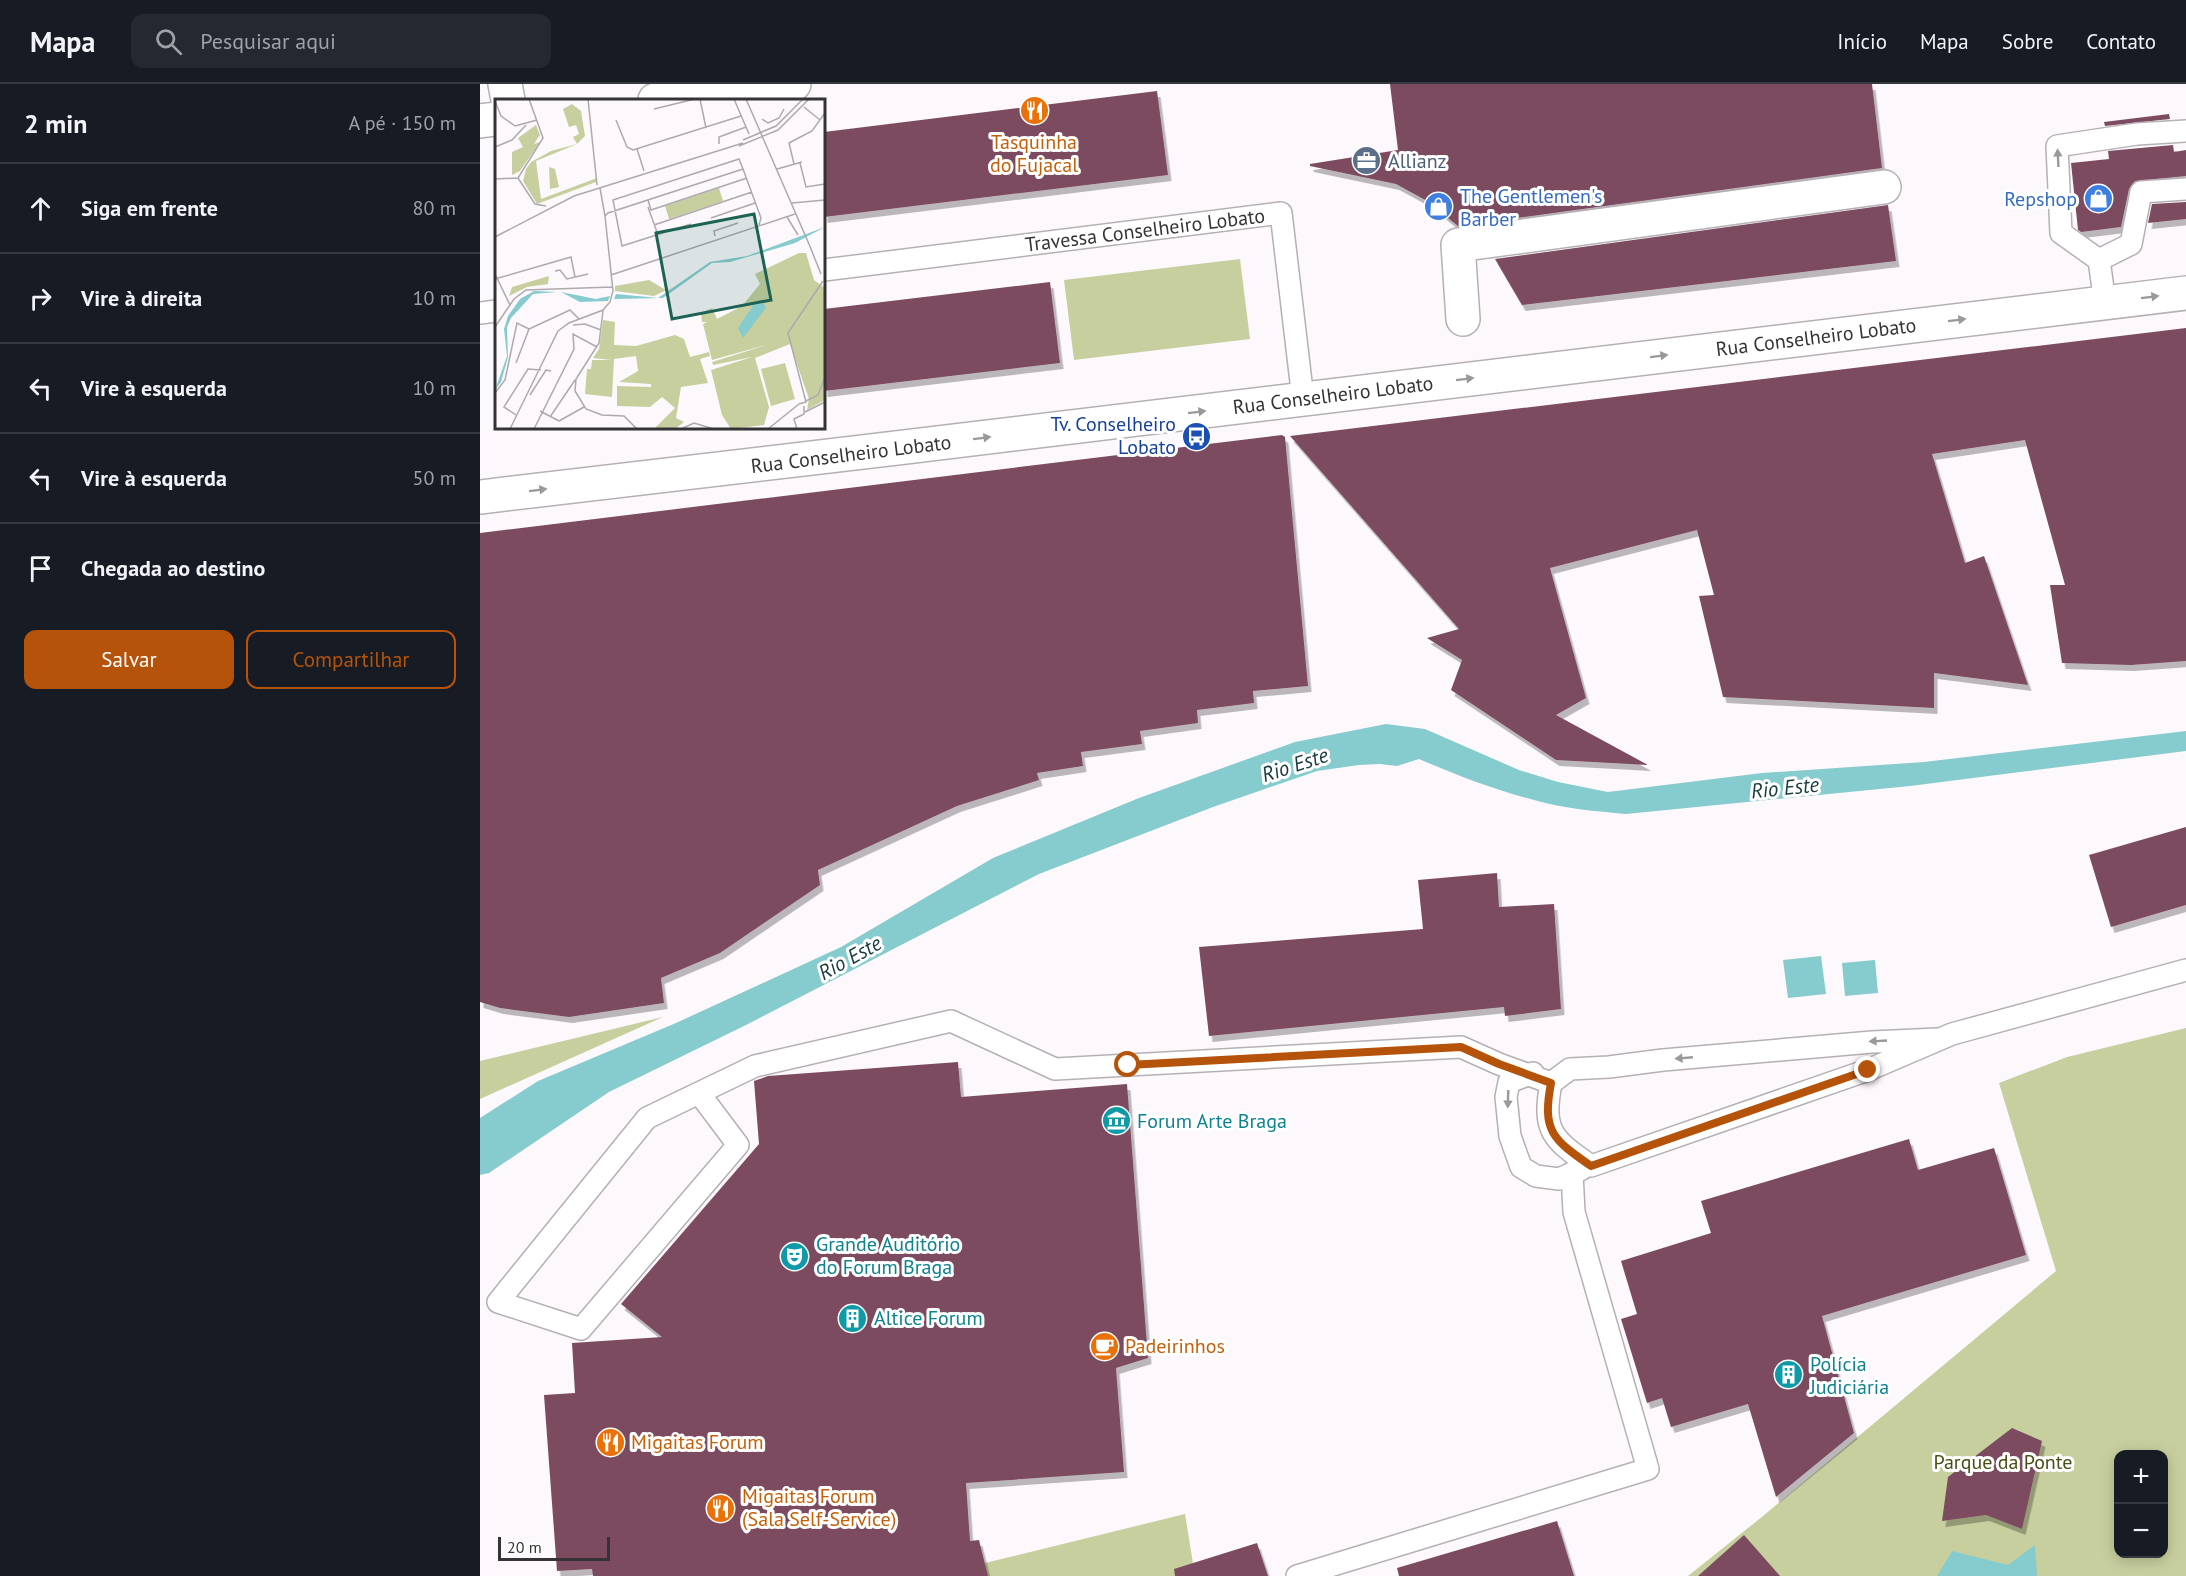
<!DOCTYPE html>
<html lang="pt">
<head>
<meta charset="utf-8">
<style>
	:root { --surface:#171b24; --page:#242831; --text:#f1f3f6; --muted:#9ea1a6; --line:#363941; --accent:#b45309 }
	body { margin:0; font-family:"PT Sans",sans-serif; background:var(--page); color:var(--text) }
	.controls { position:absolute; right:18px; bottom:18px; display:grid; overflow:hidden; border-radius:12px; box-shadow:0 3px 15px #0003 }
	.controls button { width:54px; height:54px; display:grid; place-items:center; padding:0; border:0; border-bottom:2px solid var(--line); background:var(--surface); color:var(--text); font:30px sans-serif }
	.scale { position:absolute; left:18px; bottom:15px; width:112px; box-sizing:border-box; padding-left:6px; border:3px solid #353335; border-top:0; font-size:16px; line-height:21px; white-space:nowrap; color:#353335; -webkit-text-stroke:4px #fff; paint-order:stroke }
	.stop { position:absolute; width:18px; height:18px; margin:-14px; border:4px solid #b45309; border-radius:50%; background:#fff }
	.stop.end { background:#b45309; border-color:#fff; box-shadow:0 2px 6px #0008 }
	.list { margin:0; padding:0; list-style:none }
	h2 { display:flex; justify-content:space-between; align-items:center; height:78px; margin:0; padding:0 24px; font-size:26px }
	h2 small { font-size:20px; font-weight:400; color:var(--muted) }
	.list li { display:grid; grid-template-columns:39px 1fr auto; gap:18px; align-items:center; box-sizing:border-box; height:90px; padding:0 24px; border-top:2px solid var(--line) }
	.list b { display:block; font-size:22px; white-space:nowrap }
	.list em { font-size:20px; font-style:normal; color:var(--muted) }
	.actions { display:flex; gap:12px; padding:18px 24px }
	.actions a { flex:1; padding:14px 0; border:2px solid var(--accent); border-radius:12px; text-align:center; font-size:21px; color:var(--accent) }
	.actions .main { background:var(--accent); color:#fff }
	.icon { flex:none; width:33px; height:33px; fill:none; stroke:currentColor; stroke-width:2; stroke-linecap:round; stroke-linejoin:round }
	.map { position:relative; flex:none; width:1706px; height:1492px; overflow:hidden }
	header { display:flex; align-items:center; gap:36px; box-sizing:border-box; height:84px; padding:0 30px; background:var(--surface); border-bottom:2px solid var(--line) }
	header strong { font-size:28px }
	nav { display:flex; gap:33px; margin-inline-start:auto; font-size:21px }
	.search { width:420px; height:54px; background:var(--page); display:flex; align-items:center; gap:15px; box-sizing:border-box; padding:0 21px; border-radius:12px; color:var(--muted); font-size:22px }
	main { display:flex }
	aside { flex:1; background:var(--surface) }
	.map>svg:first-child { display:block }
	.green { fill:#c8cf9f; fill-rule:evenodd }
	.water { fill:#86cbcd }
	.building { fill:#7b4c60; filter:url(#shadow) }
	.lines { fill:none; stroke-linecap:round; stroke-linejoin:round }
	.lane-casing { stroke:#b5b0b4; stroke-width:24 }
	.street-casing { stroke:#b5b0b4; stroke-width:36 }
	.secondary-casing { stroke:#b5b0b4; stroke-width:36 }
	.lane { stroke:#fff; stroke-width:21 }
	.street { stroke:#fff; stroke-width:33 }
	.secondary { stroke:#fff; stroke-width:33 }
	.oneway { fill:#9a999a }
	.route { stroke:#b45309; stroke-width:8 }
	.labels { text-anchor:middle; stroke-width:6; stroke-linejoin:round; paint-order:stroke }
	.food-label { font-size:20px; fill:#c56008; stroke:#fff; text-anchor:start }
	.service-label { font-size:20px; fill:#4e5e75; stroke:#fff; text-anchor:start }
	.shop-label { font-size:20px; fill:#366cbe; stroke:#fff; text-anchor:start }
	.street-label { font-size:20px; fill:#353335; stroke:#fff }
	.transit-label { font-size:20px; fill:#164399; stroke:#fff; text-anchor:end }
	.culture-label { font-size:20px; fill:#0d838f; stroke:#fff; text-anchor:start }
	.park-label { font-size:20px; fill:#494e13; stroke:#fff }
	.water-label { font-size:21px; font-style:italic; fill:#183b3c; stroke:#fff }
	.inset-road { fill:none; stroke:#ada9ac; stroke-width:1.5 }
	.view { fill:#1c6356; fill-opacity:0.15; stroke:#1c6356; stroke-width:3 }
	.inset-edge { fill:none; stroke:#353335; stroke-width:3 }
</style>
</head>
<body>
<header>
<strong>Mapa</strong>
<div class="search"><svg class="icon" aria-label="search" viewBox="0 0 24 24"><circle cx="10" cy="10" r="6"/><path d="M15 15l6 6"/></svg>Pesquisar aqui</div>
<nav><a>Início</a><a>Mapa</a><a>Sobre</a><a>Contato</a></nav>
</header>
<main>
<aside>
<h2>2 min<small>A pé · 150 m</small></h2>
<ul class="list">
<li><svg class="icon" aria-label="ahead" viewBox="0 0 24 24"><path d="M12 20V5M6 11l6-6 6 6"/></svg><div><b>Siga em frente</b></div><em>80 m</em></li>
<li><svg class="icon" aria-label="right" viewBox="0 0 24 24"><path d="M7 20v-9h11M14 6l5 5-5 5"/></svg><div><b>Vire à direita</b></div><em>10 m</em></li>
<li><svg class="icon" aria-label="left" viewBox="0 0 24 24"><path d="M17 20v-9H6M10 6l-5 5 5 5"/></svg><div><b>Vire à esquerda</b></div><em>10 m</em></li>
<li><svg class="icon" aria-label="left" viewBox="0 0 24 24"><path d="M17 20v-9H6M10 6l-5 5 5 5"/></svg><div><b>Vire à esquerda</b></div><em>50 m</em></li>
<li><svg class="icon" aria-label="arrive" viewBox="0 0 24 24"><path d="M6 21V4h12l-3 4 3 4H6"/></svg><div><b>Chegada ao destino</b></div></li>
</ul>
<div class="actions"><a class="main">Salvar</a><a>Compartilhar</a></div>
</aside>
<div class="map">
<svg width="1706" height="1492" viewBox="0 0 1706 1492">
	<defs>
		<filter id="shadow"><feDropShadow dx="3.5" dy="6" stdDeviation="0" flood-color="#0004"/></filter>
	</defs>
	<rect width="100%" height="100%" fill="#fdf8fc"/>
	<g class="green">
		<polygon points="760,175 770,255 594,276 584,196"/>
		<polygon points="183,933 0,1015 0,977"/>
		<path d="M1706,944V1492H1208L1283,1432L1576,1187L1519,999L1587,973ZM1638,1370H1684V1470H1638Z"/>
		<polygon points="705,1430 715,1492 493,1492 492,1486 505,1479"/>
	</g>
	<g class="water">
		<path d="M906,640L945,645L1039,686L1078,698L1128,708L1282,689L1444,678L1706,647V667L1430,702L1146,730C1116,727 1084,725 1054,716C1015,706 976,691 939,675L917,682L900,680L879,681L837,687L733,723L559,790L266,941L129,1008L9,1089L0,1091V1034L58,997L196,939L361,863L513,774L659,714L815,658Z"/>
		<polygon points="1341,872 1346,910 1308,914 1303,876"/>
		<polygon points="1395,876 1398,909 1365,912 1362,879"/>
		<polygon points="1555,1461 1557,1492 1457,1492 1472,1467 1528,1481"/>
	</g>
	<g class="building">
		<polygon points="910,0 1392,0 1402,84 978,142 947,117 916,100 830,82 830,80 918,66"/>
		<polygon points="677,7 688,91 344,133 344,48"/>
		<polygon points="1689,30 1690,35 1625,42 1624,38"/>
		<polygon points="1693,61 1694,68 1706,66 1706,92 1655,97 1649,105 1641,143 1601,148 1598,146 1591,79 1629,75 1628,67"/>
		<polygon points="1706,118 1706,135 1668,139 1672,120"/>
		<polygon points="1408,121 1416,177 1042,221 1015,175"/>
		<polygon points="570,198 580,279 344,307 344,225"/>
		<polygon points="1706,244 1706,577 1651,581 1582,579 1570,501 1585,501 1545,356 1452,370 1485,479 1504,472 1548,601 1454,589 1454,624 1243,613 1219,512 1234,511 1217,446 1070,484 1106,614 1076,631 1168,681 1076,676 971,606 982,576 947,554 979,545 810,352"/>
		<polygon points="802,351 805,353 828,602 773,607 774,619 717,626 718,639 660,647 662,660 601,668 603,682 557,689 559,696 477,722 338,786 340,801 240,869 181,894 184,919 89,933 20,924 0,918 0,449"/>
		<polygon points="1706,743 1706,821 1631,843 1609,771"/>
		<polygon points="1017,789 1019,823 1074,820 1081,925 1025,932 1024,923 729,952 719,863 943,845 938,796"/>
		<polygon points="478,978 481,1013 647,1000 668,1274 636,1284 644,1388 486,1399 490,1457 499,1456 508,1492 113,1492 112,1485 77,1487 64,1311 95,1309 92,1259 182,1253 141,1220 279,1060 274,997 288,992"/>
		<polygon points="1429,1055 1438,1086 1514,1064 1546,1171 1342,1232 1374,1349 1296,1413 1268,1320 1191,1343 1182,1314 1167,1319 1141,1235 1157,1230 1141,1177 1231,1149 1221,1117"/>
		<polygon points="1532,1344 1562,1357 1542,1445 1506,1431 1462,1437 1468,1393"/>
		<polygon points="1077,1437 1094,1492 919,1492 917,1484"/>
		<polygon points="1264,1451 1300,1492 1218,1492"/>
		<polygon points="777,1459 788,1492 695,1492 694,1485"/>
	</g>
	<g class="lines">
		<defs>
			<g id="lane">
				<polyline points="1619,176 1651,160 1661,108 1706,105"/>
				<polyline points="344,186 801,129 823,315"/>
				<polyline points="1625,219 1619,176 1581,149 1577,62 1657,50 1706,47"/>
				<polyline points="0,229 16,227"/>
				<path d="M1457,955L1392,958L1183,976L1129,983L1090,985L1071,999C1062,1047 1072,1055 1111,1082L1388,986L1472,950L1706,886"/>
				<polyline points="1053,989 1029,998 1026,1013 1030,1052 1041,1083 1056,1092 1079,1095 1102,1085"/>
				<polyline points="219,1009 258,1061 101,1245 18,1218 167,1034 275,982 471,937 575,985 981,963 1019,980 1071,999"/>
				<polyline points="817,1492 1168,1385 1094,1128 1092,1089"/>
			</g>
			<g id="street">
				<polyline points="25,0 28,16"/>
				<polyline points="175,16 314,0"/>
				<polyline points="0,37 16,35"/>
				<polyline points="983,235 978,161 1404,103"/>
			</g>
			<polyline id="secondary" points="0,413 425,363 1706,209"/>
		</defs>
		<use href="#lane" class="lane-casing"/>
		<use href="#street" class="street-casing"/>
		<use href="#secondary" class="secondary-casing"/>
		<use href="#lane" class="lane"/>
		<use href="#street" class="street"/>
		<use href="#secondary" class="secondary"/>
	</g>
	<defs><path id="oneway-solid" d="M-6-.8H1V-3.2L6.5 0L1 3.2V.8H-6Z" transform="scale(1.5)"/></defs>
	<g class="oneway">
		<use href="#oneway-solid" transform="translate(1578 74) rotate(-93)"/>
		<use href="#oneway-solid" transform="translate(1670 213) rotate(-7)"/>
		<use href="#oneway-solid" transform="translate(1477 236) rotate(-7)"/>
		<use href="#oneway-solid" transform="translate(1179 272) rotate(-7)"/>
		<use href="#oneway-solid" transform="translate(985 295) rotate(-7)"/>
		<use href="#oneway-solid" transform="translate(717 328) rotate(-7)"/>
		<use href="#oneway-solid" transform="translate(502 354) rotate(-7)"/>
		<use href="#oneway-solid" transform="translate(58 406) rotate(-7)"/>
		<use href="#oneway-solid" transform="translate(1398 957) rotate(177)"/>
		<use href="#oneway-solid" transform="translate(1204 974) rotate(175)"/>
		<use href="#oneway-solid" transform="translate(1028 1015) rotate(92)"/>
	</g>
	<g class="lines">
		<path class="route" d="M648,981L981,963L1019,980L1071,999C1062,1047 1072,1055 1111,1082L1388,986"/>
	</g>
	<defs>
		<symbol id="restaurant-disc" viewBox="-11 -11 22 22"><circle r="9.5" fill="#e8710a" stroke="#fff"/><path d="M-5-6h1v4h1v-4h1v4h1v-4h1v5L-1.5 .5V6h-2V.5L-5-1ZM5-6V6H3V1.5H1.5Q1.5-4 5-6Z" fill="#fff"/></symbol>
		<symbol id="office-disc" viewBox="-11 -11 22 22"><circle r="9.5" fill="#5c6f8a" stroke="#fff"/><path d="M-6-3h4V-5.5h4V-3h4V5H-6ZM-1-4.5V-3h2v-1.5ZM-6 0V1H6V0Z" fill="#fff"/></symbol>
		<symbol id="shop-disc" viewBox="-11 -11 22 22"><circle r="9.5" fill="#3f7fe0" stroke="#fff"/><path d="M-5-2.5h2.3a2.7 3.5 0 0 1 5.4 0H5L5.5 6h-11ZM-1.5-2.5h3a1.5 2.3 0 0 0-3 0Z" fill="#fff"/></symbol>
		<symbol id="bus-disc" viewBox="-11 -11 22 22"><circle r="9.5" fill="#1a4fb4" stroke="#fff"/><path d="M-5-6H5V4H4V6H2V4H-2V6H-4V4H-5ZM-3.5-4V0h7V-4ZM-3.5 1.2v1.5H-2V1.2ZM2 1.2v1.5H3.5V1.2Z" fill="#fff"/></symbol>
		<symbol id="museum-disc" viewBox="-11 -11 22 22"><circle r="9.5" fill="#0f9aa8" stroke="#fff"/><path d="M0-6L6-3V-2H-6V-3ZM-5-1h2V3h-2ZM-1-1h2V3h-2ZM3-1h2V3H3ZM-6 4H6V6H-6Z" fill="#fff"/></symbol>
		<symbol id="theatre-disc" viewBox="-11 -11 22 22"><circle r="9.5" fill="#0f9aa8" stroke="#fff"/><path d="M-5-5.5Q0-4 5-5.5V0Q5 5 0 6Q-5 5-5 0ZM-3.3-2.5H-1v1.5H-3.3ZM1-2.5H3.3v1.5H1ZM-2.8 1Q0 5.5 2.8 1Z" fill="#fff"/></symbol>
		<symbol id="building-disc" viewBox="-11 -11 22 22"><circle r="9.5" fill="#0f9aa8" stroke="#fff"/><path d="M-4-6H4V6H1V3H-1V6H-4ZM-2.5-4.3h1.7v1.8h-1.7ZM.8-4.3h1.7v1.8H.8ZM-2.5-1h1.7V.8h-1.7ZM.8-1h1.7V.8H.8Z" fill="#fff"/></symbol>
		<symbol id="cafe-disc" viewBox="-11 -11 22 22"><circle r="9.5" fill="#e8710a" stroke="#fff"/><path d="M-5.5-4.5H6V0H3Q3 3.5 0 3.5H-2.5Q-5.5 3.5-5.5 0ZM3-3.2v2h1.7v-2ZM-6 4.5H4V6H-6Z" fill="#fff"/></symbol>
	</defs>
	<g fill-rule="evenodd">
		<use href="#restaurant-disc" x="538" y="10" width="33" height="33"/>
		<use href="#office-disc" x="870" y="60" width="33" height="33"/>
		<use href="#shop-disc" x="1602" y="98" width="33" height="33"/>
		<use href="#shop-disc" x="942" y="106" width="33" height="33"/>
		<use href="#bus-disc" x="700" y="336" width="33" height="33"/>
		<use href="#museum-disc" x="620" y="1020" width="33" height="33"/>
		<use href="#theatre-disc" x="298" y="1156" width="33" height="33"/>
		<use href="#building-disc" x="356" y="1218" width="33" height="33"/>
		<use href="#cafe-disc" x="608" y="1246" width="33" height="33"/>
		<use href="#building-disc" x="1292" y="1274" width="33" height="33"/>
		<use href="#restaurant-disc" x="114" y="1342" width="33" height="33"/>
		<use href="#restaurant-disc" x="224" y="1408" width="33" height="33"/>
	</g>
	<g class="labels">
		<g class="food-label">
			<text x="554" y="65" text-anchor="middle">Tasquinha<tspan x="554" dy="23">do Fujacal</tspan></text>
			<text x="645" y="1269">Padeirinhos</text>
			<text x="151" y="1365">Migaitas Forum</text>
			<text x="262" y="1419">Migaitas Forum<tspan x="262" dy="23">(Sala Self-Service)</tspan></text>
		</g>
		<g class="service-label">
			<text x="908" y="84">Allianz</text>
		</g>
		<g class="shop-label">
			<text x="980" y="119">The Gentlemen's<tspan x="980" dy="23">Barber</tspan></text>
			<text x="1597" y="122" text-anchor="end">Repshop</text>
		</g>
		<g class="street-label">
			<text transform="translate(665 146) rotate(-7)" y="7">Travessa Conselheiro Lobato</text>
			<text transform="translate(1336 253) rotate(-7)" y="7">Rua Conselheiro Lobato</text>
			<text transform="translate(853 311) rotate(-7)" y="7">Rua Conselheiro Lobato</text>
			<text transform="translate(371 370) rotate(-7)" y="7">Rua Conselheiro Lobato</text>
		</g>
		<g class="transit-label">
			<text x="696" y="347">Tv. Conselheiro<tspan x="696" dy="23">Lobato</tspan></text>
		</g>
		<g class="culture-label">
			<text x="657" y="1044">Forum Arte Braga</text>
			<text x="336" y="1167">Grande Auditório<tspan x="336" dy="23">do Forum Braga</tspan></text>
			<text x="394" y="1241">Altice Forum</text>
			<text x="1330" y="1287">Polícia<tspan x="1330" dy="23">Judiciária</tspan></text>
		</g>
		<g class="park-label">
			<text x="1523" y="1385">Parque da Ponte</text>
		</g>
		<g class="water-label">
			<text transform="translate(815 681) rotate(-18)" y="7">Rio Este</text>
			<text transform="translate(1305 704) rotate(-6)" y="7">Rio Este</text>
			<text transform="translate(370 874) rotate(-29)" y="7">Rio Este</text>
		</g>
	</g>
	<g transform="translate(15 15)">
		<rect width="330" height="330" fill="#fdf8fc"/>
		<path d="M77,5L86,12L90,37L82,45L78,38L84,35L81,26L74,28L68,10ZM41,26L45,36L39,45L45,43L25,72L17,76V53L28,48L23,39ZM82,45L41,62L46,100L102,79L101,83L42,105L28,82L31,70L36,63L56,52ZM54,68L60,70L64,88L55,90ZM224,89L228,102L174,120L170,107ZM304,154H311L319,181L330,189V301L312,311L314,300L295,245L260,259L274,308L269,326L236,330L227,316L216,271L257,258L218,266L217,263L271,246L217,261L208,225L212,223H207L206,214L217,209L222,220L247,207L265,185L260,175ZM54,177L53,185L32,188L14,197L17,188ZM154,181L171,191L182,186L159,197L120,192V187ZM108,221L120,223L119,246L141,247L180,236L189,240L195,258L214,253L215,257L205,260L213,284L186,288L181,319L189,323L180,330H159L180,309L167,298L155,308L122,307V287L156,288V285L124,283L143,272L141,257L119,260L117,298L90,295L92,270H96L97,261H116L98,259L104,250ZM290,264L300,300L276,307L266,270Z" fill="#c8cf9f"/>
		<path d="M330,128L300,144L235,163L217,164L168,199L119,200L121,195L163,199L215,163L252,157ZM39,192L62,193L38,195L16,219L12,228L13,258L6,283L0,291L12,257L9,230L13,217L25,200ZM66,193L101,200L115,197L113,202L85,203ZM267,201L271,209L248,239L243,229L259,205Z" fill="#86cbcd"/>
		<path class="inset-road" d="M93,0L102,86M205,0L211,29M239,0L254,35M251,0L317,152M0,2L6,17L20,27M309,8L325,21M159,10L200,0M267,20L273,24L284,19L289,10M121,21L132,48L138,51L246,17M20,27L42,21M248,41L281,27L308,0M224,45V38L251,28M244,47L283,31L314,0M0,48L17,41L31,26M142,50L149,72M305,64L311,88L330,85M299,65L294,44L317,32L330,14M282,70L307,63M23,79L48,39L34,0M23,79L40,105L51,107M0,80L23,79M105,89L110,117M153,101L156,111L252,79M297,104L330,101M153,108L163,136M292,118L303,136M216,119L260,104M196,125L127,147L118,101L244,60L248,70M159,126L257,93M220,137L219,132L243,124M0,138L79,97L248,44M316,150L326,175M60,172L65,171L72,180L93,175M0,175L15,206M116,176L300,115M0,180L76,158L80,178M108,212L104,244L81,280L80,292L91,310L107,316L129,317L142,330M78,226L90,225L106,231M0,228L19,200L31,191L117,188M21,264L34,230L75,211L84,220M0,294L10,281L22,224L34,230M35,296L51,271L56,272M311,302L323,296L330,278M304,305L311,303L293,234L328,182M45,312L64,322M310,313L330,303M21,316L9,308L33,270L46,271M55,318L80,281M64,322L89,308M15,330L63,232L74,224L108,211L115,203L118,192L110,117L113,114L248,70L266,119L264,126M39,330L79,250L78,235L102,248M186,330L199,324L219,330M273,330L304,305M302,330L299,320L309,315V307"/>
		<path class="view" d="M259,115L276,201L177,220L161,134Z"/>
		<rect width="330" height="330" class="inset-edge"/>
	</g>
</svg>
<div class="controls">
<button>+</button>
<button>−</button>
</div>
<div class="scale">20 m</div>
<div class="stop" style="left:648px;top:981px"></div>
<div class="stop end" style="left:1388px;top:986px"></div>
</div>
</main>
</body>
</html>
